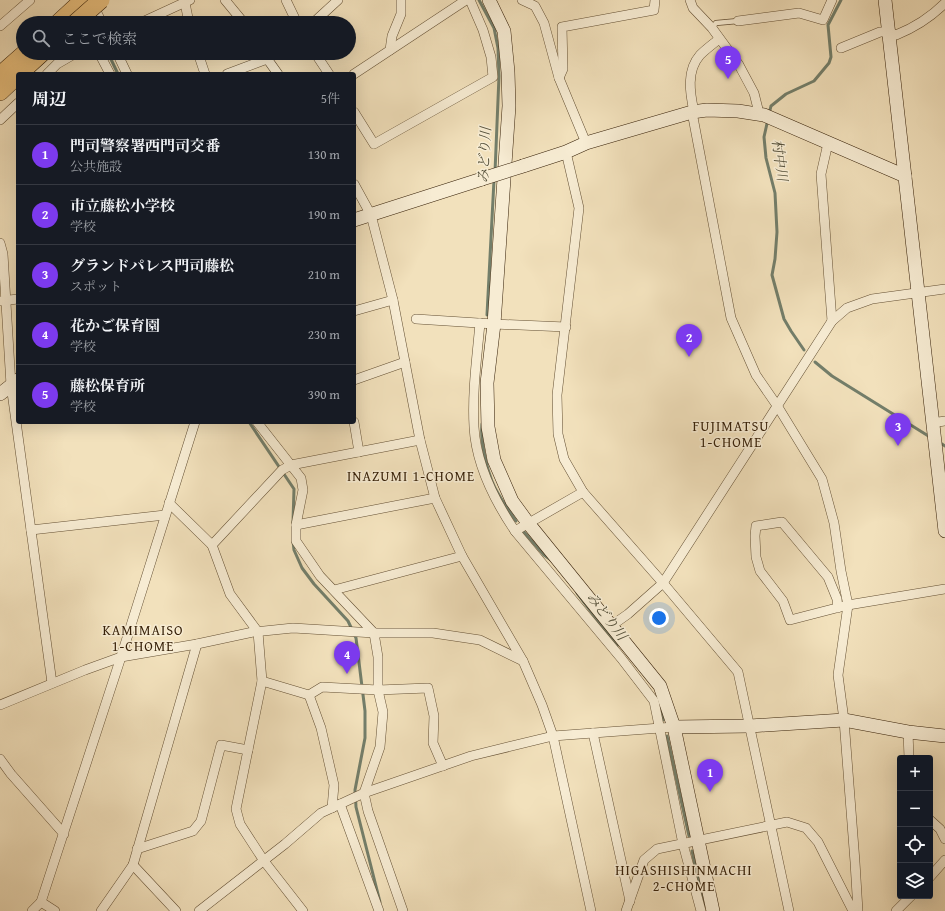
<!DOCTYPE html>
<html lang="ja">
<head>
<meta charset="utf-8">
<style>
	:root { --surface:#171b24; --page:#20242c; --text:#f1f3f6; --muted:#9ea1a6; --line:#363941; --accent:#7c3aed }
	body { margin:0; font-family:"Gentium Book Plus","Noto Serif JP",serif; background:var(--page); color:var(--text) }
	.controls { position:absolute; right:12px; bottom:12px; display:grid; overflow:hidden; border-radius:4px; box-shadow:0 4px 16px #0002 }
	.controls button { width:36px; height:36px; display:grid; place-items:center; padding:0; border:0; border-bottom:1px solid var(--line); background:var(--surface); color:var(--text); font:20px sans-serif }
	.you { position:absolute; left:659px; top:618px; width:14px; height:14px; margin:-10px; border:3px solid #fff; border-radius:50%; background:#1a73e8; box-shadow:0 0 0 6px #1a73e833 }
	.badge { display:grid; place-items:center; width:26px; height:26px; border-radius:50%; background:var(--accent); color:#fff; font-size:13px; font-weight:700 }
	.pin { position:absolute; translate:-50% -33px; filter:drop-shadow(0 1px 2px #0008) }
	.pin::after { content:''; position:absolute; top:21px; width:14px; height:12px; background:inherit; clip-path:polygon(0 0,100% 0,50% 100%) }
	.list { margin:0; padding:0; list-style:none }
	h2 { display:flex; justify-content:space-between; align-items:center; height:52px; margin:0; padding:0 16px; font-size:17px }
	h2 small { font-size:13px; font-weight:400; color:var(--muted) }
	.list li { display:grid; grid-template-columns:26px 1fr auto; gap:12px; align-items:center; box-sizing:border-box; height:60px; padding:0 16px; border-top:1px solid var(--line) }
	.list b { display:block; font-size:15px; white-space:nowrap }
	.list p { margin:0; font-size:13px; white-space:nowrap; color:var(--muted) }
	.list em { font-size:13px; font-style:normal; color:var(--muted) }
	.icon { flex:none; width:22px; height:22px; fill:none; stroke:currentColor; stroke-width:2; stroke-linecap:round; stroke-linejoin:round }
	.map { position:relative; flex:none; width:945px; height:911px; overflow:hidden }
	.search { position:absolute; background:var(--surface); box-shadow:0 4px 16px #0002; left:16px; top:16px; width:340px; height:44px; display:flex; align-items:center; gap:10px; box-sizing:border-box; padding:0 14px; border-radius:22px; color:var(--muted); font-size:15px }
	.panel { position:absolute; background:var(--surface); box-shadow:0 4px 16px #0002; left:16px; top:72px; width:340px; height:352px; border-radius:4px }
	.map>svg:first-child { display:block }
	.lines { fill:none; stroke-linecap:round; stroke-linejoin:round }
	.stream { stroke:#737e6a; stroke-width:3 }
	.lane-casing { stroke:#645034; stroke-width:6 }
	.street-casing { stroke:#645034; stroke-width:10 }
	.secondary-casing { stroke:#351f07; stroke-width:14 }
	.highway-casing { stroke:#351f07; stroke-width:18 }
	.lane { stroke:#f7ecd3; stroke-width:4.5 }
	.street { stroke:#f7ecd3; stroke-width:9 }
	.secondary { stroke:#f7ecd3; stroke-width:13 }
	.highway { stroke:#e9c07e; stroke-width:17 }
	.secondary-bridge-casing { stroke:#351f07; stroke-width:14; stroke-linecap:butt }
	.highway-bridge-casing { stroke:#351f07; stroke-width:18; stroke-linecap:butt }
	.secondary-bridge { stroke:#f7ecd3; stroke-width:13 }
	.highway-bridge { stroke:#e9c07e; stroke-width:17 }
	.labels { text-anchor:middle; stroke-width:3; stroke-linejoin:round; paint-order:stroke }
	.water-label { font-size:14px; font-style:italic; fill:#544f39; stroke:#f7ecd3 }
	.neighbourhood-label { font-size:14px; letter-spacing:1px; fill:#351f07; stroke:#f7ecd3 }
</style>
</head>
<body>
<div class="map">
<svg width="945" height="911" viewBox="0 0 945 911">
	<rect width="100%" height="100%" fill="#f2e1bc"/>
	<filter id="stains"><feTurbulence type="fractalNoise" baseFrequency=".005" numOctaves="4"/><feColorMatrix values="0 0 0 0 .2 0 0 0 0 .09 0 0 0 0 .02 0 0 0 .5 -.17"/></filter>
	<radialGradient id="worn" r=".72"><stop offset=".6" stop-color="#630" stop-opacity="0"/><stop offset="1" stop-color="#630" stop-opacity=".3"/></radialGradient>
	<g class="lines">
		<g class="stream">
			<polyline points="479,0 494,28 498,48 499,76 495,172"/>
			<polyline points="90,16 94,23"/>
			<polyline points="108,53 118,74"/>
			<polyline points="769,114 771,106 786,94 814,81 829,63 831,57 828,25 841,0"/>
			<polyline points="768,119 764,137 766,158 775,193 777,232 775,259 772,275 784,319 791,331 804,350"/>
			<polyline points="487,315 494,180"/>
			<polyline points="815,362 832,376 930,437"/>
			<polyline points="249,422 294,489 293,522"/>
			<path d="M482,424C480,443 488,478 499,495C504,504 510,512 516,521"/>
			<polyline points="939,442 945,446"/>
			<polyline points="523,531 544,555 551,560"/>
			<polyline points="293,541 294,550 302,568 314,584 348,621 356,638 365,711 365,738 355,790 356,807 380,902"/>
			<polyline points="577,593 617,646"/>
			<polyline points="660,708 663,720"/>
			<polyline points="667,736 689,836"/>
			<polyline points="692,851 700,888 705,905"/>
		</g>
		<defs>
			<polyline id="lane" points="712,28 716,23 738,21"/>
			<g id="street">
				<polyline points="225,0 244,23"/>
				<polyline points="286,0 297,23"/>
				<polyline points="522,0 535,6 544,23 559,78 586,143"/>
				<polyline points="690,0 693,8 712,28 739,65 754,93 759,113"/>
				<polyline points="92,3 102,23"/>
				<polyline points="185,3 189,23"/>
				<polyline points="738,21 799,13 823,20 832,0"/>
				<polyline points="140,23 190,0"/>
				<polyline points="313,23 338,0"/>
				<polyline points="0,26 30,0"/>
				<path d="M841,48L880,32H889L896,35C916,27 930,18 945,3"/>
				<polyline points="390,50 392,36 401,14 401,0"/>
				<polyline points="99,53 110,74"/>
				<polyline points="117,53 127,74"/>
				<polyline points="198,53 205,74"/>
				<polyline points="263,53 278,74"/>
				<polyline points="315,53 329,74"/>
				<polyline points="47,74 57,64 76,53"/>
				<polyline points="227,74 267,59"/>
				<polyline points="354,74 466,0"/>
				<polyline points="559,78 563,69 562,27 654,10 655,0"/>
				<polyline points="354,112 374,144 493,77 491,57 483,30 470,0"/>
				<polyline points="692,112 731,318 756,375 778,407 822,479 834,523 841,571 848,605 838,675 844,720 855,862 858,911"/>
				<path d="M694,112C690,93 686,71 700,55C706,49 713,44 719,39"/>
				<polyline points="0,120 18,103"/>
				<polyline points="828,143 821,174 832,321"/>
				<polyline points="566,152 579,208 557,395 558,434 564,459 583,492 663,583 738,672 789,911"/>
				<polyline points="354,184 371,215 393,300 420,440 435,498 462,556 523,661 542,705 553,736 591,911"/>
				<polyline points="0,243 3,254 11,385 52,683"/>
				<polyline points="0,301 18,299"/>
				<polyline points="354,311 393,300"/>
				<polyline points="416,319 494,324 566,327"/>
				<path d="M480,323C477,357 472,392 474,427C476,464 494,500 515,531L583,492"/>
				<polyline points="354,380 405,362"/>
				<polyline points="257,422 301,478 303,490 296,525 296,541 320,576 374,633 378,657 378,690 383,712 380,747 364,793 368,811 403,911"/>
				<polyline points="354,422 359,452"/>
				<polyline points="932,423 945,421"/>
				<polyline points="169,503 212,545 282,470 291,465 420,440"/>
				<polyline points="296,525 435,498"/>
				<polyline points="31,530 165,515"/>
				<polyline points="515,531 621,658 654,701 683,844 701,911"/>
				<polyline points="212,545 230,594 258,632 262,681 236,809 240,824 264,861 303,911"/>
				<polyline points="334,590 462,556"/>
				<polyline points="838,608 837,599 828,577 782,522 756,526 755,536 756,557 760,571 783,601 790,620 848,605 945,589"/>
				<polyline points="611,626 628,614 663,583 832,321 847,308 872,299 945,289"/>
				<polyline points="262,681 309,695 322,687 378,690 428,688 434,716 433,743 443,766"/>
				<polyline points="309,695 321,728 334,785 332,808"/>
				<polyline points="0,705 85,670 121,657 197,644 253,632 293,628 374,633 433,633 480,640 523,661"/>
				<polyline points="908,732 909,758"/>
				<polyline points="593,733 630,901"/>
				<polyline points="0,759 11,774 64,834"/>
				<polyline points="340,804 379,911"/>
				<polyline points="930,820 940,829 945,839"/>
				<polyline points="137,849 193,831 201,821 221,745 248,750"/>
				<polyline points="133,865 176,911"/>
				<polyline points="930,877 945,860"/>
				<polyline points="41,902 55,911"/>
				<polyline points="32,911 41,902 121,657 195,422"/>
				<polyline points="101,911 133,865 197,644"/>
				<polyline points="199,911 285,844 321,813 364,793 471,756 553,736 674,727"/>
				<polyline points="626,911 644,860 657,849 787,822 806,828 818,842 852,909 854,911"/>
				<polyline points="896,911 911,896"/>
			</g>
			<g id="secondary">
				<polyline points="489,0 504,31 508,72 509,106 494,324 487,383 488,427 494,460 512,501 528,523 660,686 674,727 713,911"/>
				<polyline points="885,0 945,531"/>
				<polyline points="523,166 566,152 586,143 692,112 707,110 738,111 764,115 905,176"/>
				<polyline points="354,220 482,179"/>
				<polyline points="0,394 18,380"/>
				<polyline points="674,727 750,726 844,720 908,732 945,736"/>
			</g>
			<g id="highway">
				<polyline points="58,23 83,0"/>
				<polyline points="19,74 42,53"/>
				<polyline points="0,75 25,53"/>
				<polyline points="0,92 18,75"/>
			</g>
		</defs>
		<use href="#lane" class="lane-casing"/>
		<use href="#street" class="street-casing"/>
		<use href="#secondary" class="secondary-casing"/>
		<use href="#highway" class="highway-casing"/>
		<use href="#lane" class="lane"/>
		<use href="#street" class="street"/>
		<use href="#secondary" class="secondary"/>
		<use href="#highway" class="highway"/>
		<defs>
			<polyline id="secondary-bridge" points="482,179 523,166"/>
			<polyline id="highway-bridge" points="75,23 101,0"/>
		</defs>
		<use href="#secondary-bridge" class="secondary-bridge-casing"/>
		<use href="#highway-bridge" class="highway-bridge-casing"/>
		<use href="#secondary-bridge" class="secondary-bridge"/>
		<use href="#highway-bridge" class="highway-bridge"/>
	</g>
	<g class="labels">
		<g class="water-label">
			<text transform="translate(484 155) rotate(-87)" y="5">みどり川</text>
			<text transform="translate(780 160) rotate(82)" y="5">村中川</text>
			<text transform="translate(607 616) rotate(53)" y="5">みどり川</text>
		</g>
		<g class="neighbourhood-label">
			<text x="731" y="431">FUJIMATSU<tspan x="731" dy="16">1-CHOME</tspan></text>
			<text x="411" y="481">INAZUMI 1-CHOME</text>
			<text x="143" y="635">KAMIMAISO<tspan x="143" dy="16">1-CHOME</tspan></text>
			<text x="684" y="875">HIGASHISHINMACHI<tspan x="684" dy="16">2-CHOME</tspan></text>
		</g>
	</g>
	<rect width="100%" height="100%" filter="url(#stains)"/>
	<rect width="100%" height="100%" fill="url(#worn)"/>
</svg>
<div class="controls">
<button>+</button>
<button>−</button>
<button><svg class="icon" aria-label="locate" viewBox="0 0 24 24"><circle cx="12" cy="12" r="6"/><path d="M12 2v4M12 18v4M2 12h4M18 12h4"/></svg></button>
<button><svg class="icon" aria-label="layers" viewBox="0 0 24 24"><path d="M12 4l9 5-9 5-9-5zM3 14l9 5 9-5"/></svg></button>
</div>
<div class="you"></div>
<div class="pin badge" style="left:710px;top:792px">1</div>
<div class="pin badge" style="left:689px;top:357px">2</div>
<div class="pin badge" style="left:898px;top:446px">3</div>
<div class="pin badge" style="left:347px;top:674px">4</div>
<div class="pin badge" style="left:728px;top:79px">5</div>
<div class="search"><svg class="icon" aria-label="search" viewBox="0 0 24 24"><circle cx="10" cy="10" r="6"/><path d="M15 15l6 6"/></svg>ここで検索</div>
<section class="panel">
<h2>周辺<small>5件</small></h2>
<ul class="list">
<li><span class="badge">1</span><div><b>門司警察署西門司交番</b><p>公共施設</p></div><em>130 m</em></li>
<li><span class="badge">2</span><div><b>市立藤松小学校</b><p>学校</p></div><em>190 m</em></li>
<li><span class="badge">3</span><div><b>グランドパレス門司藤松</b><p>スポット</p></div><em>210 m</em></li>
<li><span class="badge">4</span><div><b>花かご保育園</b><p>学校</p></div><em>230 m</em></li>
<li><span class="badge">5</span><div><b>藤松保育所</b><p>学校</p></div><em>390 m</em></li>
</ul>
</section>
</div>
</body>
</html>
